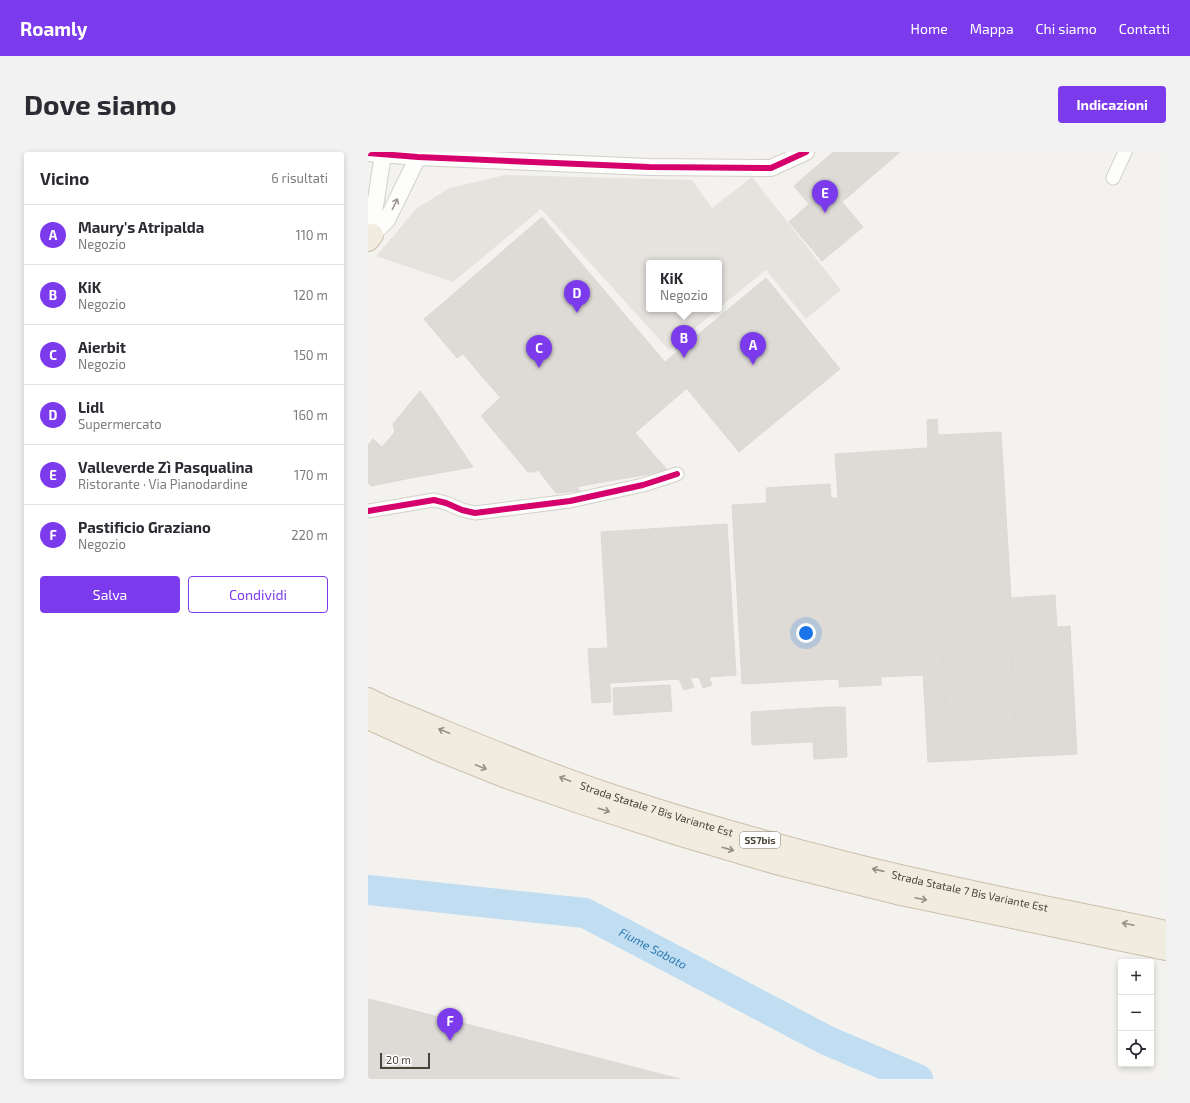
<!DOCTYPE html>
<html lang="it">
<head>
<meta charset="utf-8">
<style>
	:root { --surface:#fff; --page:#f2f2f3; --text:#2b2b33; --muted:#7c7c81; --line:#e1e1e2; --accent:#7c3aed }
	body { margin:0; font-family:"Exo 2",sans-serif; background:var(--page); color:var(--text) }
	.controls { position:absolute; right:12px; bottom:12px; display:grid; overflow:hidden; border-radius:4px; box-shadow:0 2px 6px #0003 }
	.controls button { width:36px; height:36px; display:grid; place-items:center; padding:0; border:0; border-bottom:1px solid var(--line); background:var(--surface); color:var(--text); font:20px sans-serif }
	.scale { position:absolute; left:12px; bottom:10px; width:50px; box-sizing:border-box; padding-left:4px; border:2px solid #4b4439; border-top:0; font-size:11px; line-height:14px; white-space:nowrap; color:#4b4439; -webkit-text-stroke:3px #fff; paint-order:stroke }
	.you { position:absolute; left:438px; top:481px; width:14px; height:14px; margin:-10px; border:3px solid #fff; border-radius:50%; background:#1a73e8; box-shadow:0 0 0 6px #1a73e833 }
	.badge { display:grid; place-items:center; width:26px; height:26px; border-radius:50%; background:var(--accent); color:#fff; font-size:13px; font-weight:700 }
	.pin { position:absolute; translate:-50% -33px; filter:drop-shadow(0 1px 2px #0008) }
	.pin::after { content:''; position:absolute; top:21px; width:14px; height:12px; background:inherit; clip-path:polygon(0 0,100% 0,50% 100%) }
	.popup { position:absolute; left:278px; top:108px; width:76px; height:52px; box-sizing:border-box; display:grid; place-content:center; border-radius:4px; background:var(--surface); filter:drop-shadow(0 1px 3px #0005); font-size:13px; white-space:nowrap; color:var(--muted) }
	.popup b { font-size:15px; color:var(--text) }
	.popup::after { content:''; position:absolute; left:50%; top:100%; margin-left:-8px; border:8px solid transparent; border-top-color:var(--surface) }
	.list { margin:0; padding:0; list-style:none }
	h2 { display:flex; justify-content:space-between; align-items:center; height:52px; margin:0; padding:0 16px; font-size:17px }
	h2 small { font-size:13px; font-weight:400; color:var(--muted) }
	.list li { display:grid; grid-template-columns:26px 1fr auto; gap:12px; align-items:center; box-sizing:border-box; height:60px; padding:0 16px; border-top:1px solid var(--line) }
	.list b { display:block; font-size:15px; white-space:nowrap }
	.list p { margin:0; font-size:13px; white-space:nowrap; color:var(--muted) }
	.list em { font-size:13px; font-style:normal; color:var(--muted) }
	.actions { display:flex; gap:8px; padding:12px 16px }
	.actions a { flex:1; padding:9px 0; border:1px solid var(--accent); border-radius:4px; text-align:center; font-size:14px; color:var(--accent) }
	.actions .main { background:var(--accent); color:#fff }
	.icon { flex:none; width:22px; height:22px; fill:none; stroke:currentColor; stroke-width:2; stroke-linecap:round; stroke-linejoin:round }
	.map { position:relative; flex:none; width:798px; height:927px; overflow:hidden; border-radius:4px }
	header { display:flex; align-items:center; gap:24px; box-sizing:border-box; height:56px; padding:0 20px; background:var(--accent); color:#fff }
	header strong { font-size:19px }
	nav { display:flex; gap:22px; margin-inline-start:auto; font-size:14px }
	.intro { display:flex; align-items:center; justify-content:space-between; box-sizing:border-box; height:96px; padding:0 24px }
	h1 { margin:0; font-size:28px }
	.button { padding:10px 18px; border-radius:4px; background:var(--accent); color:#fff; font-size:14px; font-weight:700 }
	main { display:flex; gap:24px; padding:0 24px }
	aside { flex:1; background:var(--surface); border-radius:4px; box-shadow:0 2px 6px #0003 }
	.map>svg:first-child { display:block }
	.parking { fill:#e6e3df }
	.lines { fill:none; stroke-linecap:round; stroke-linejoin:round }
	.river { stroke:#c0ddf1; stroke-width:30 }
	.building { fill:#dedbd6; stroke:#dcd9d4 }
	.minor-casing { stroke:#d2d0cb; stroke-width:15 }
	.tertiary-casing { stroke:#d2d0cb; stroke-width:18 }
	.trunk-casing { stroke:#ccbfa9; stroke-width:24 }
	.minor { stroke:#fdfdfc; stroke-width:13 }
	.tertiary { stroke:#fdfdfc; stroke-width:16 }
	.trunk { stroke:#f0ece0; stroke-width:22 }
	.cycleway-casing { stroke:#fff; stroke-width:8 }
	.cycleway { stroke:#d6006c; stroke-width:6 }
	.oneway { stroke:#9b9791 }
	.oneway2 { stroke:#959084 }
	.labels { text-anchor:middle; stroke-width:3; stroke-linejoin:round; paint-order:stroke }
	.shield { fill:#fff; stroke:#817c74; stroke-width:1 }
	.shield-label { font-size:10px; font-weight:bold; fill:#4b4439 }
	.street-label { font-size:11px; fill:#4b4439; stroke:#fff }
	.water-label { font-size:12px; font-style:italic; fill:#2e7ab2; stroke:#fff }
</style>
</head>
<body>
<header>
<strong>Roamly</strong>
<nav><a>Home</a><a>Mappa</a><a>Chi siamo</a><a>Contatti</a></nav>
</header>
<div class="intro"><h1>Dove siamo</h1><a class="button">Indicazioni</a></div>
<main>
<aside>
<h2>Vicino<small>6 risultati</small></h2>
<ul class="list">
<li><span class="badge">A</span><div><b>Maury's Atripalda</b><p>Negozio</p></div><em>110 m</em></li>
<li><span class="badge">B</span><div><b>KiK</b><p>Negozio</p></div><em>120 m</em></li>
<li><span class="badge">C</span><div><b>Aierbit</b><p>Negozio</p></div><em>150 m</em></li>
<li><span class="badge">D</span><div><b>Lidl</b><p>Supermercato</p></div><em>160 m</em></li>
<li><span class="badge">E</span><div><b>Valleverde Zì Pasqualina</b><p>Ristorante · Via Pianodardine</p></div><em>170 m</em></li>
<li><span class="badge">F</span><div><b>Pastificio Graziano</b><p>Negozio</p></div><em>220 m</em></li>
</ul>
<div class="actions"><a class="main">Salva</a><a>Condividi</a></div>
</aside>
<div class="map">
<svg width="798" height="927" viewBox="0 0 798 927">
	<rect width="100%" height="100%" fill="#f4f2ee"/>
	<polygon class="parking" points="137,23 324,28 344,56 384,25 473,138 438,167 398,118 351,156 351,111 281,111 281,157 350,157 301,198 173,57 85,130 8,104 49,56 82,36"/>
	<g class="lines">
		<path class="river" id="s1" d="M0,738L217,761L460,889L550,927"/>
	</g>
	<g class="building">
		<polygon points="465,0 532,0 474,50 495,75 454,109 421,70 441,52 426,34"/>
		<polygon points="174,65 319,236 267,281 121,111"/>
		<polygon points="121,111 300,319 229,331 75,151"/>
		<polygon points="398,126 472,217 371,300 297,210"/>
		<polygon points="75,151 216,316 202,327 95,202 89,206 56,167"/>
		<polygon points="52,239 64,255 35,289 27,280 25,272"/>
		<polygon points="132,246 202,327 212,339 188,341 170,318 166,320 160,320 113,264"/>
		<polygon points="64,255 105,315 43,326 25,300"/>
		<polygon points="569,267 570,283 633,280 643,446 687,443 689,475 553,483 555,523 513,525 513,533 471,535 471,527 374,532 364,353 399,351 398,336 412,335 462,332 463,346 470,346 467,302 560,296 559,268"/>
		<polygon points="27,280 35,289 0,328 0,293 5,287 14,295"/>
		<polygon points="25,300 43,326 3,334 0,331 0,328"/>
		<polygon points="216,316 229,331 209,335 202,327"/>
		<polygon points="359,372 368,523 341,525 344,533 335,536 331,525 322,526 326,535 316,538 311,527 242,531 233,380"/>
		<polygon points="702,474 709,602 649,605 642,478"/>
		<polygon points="642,478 649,605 602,608 601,595 587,596 587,580 600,579 599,566 578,567 573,481"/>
		<polygon points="573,481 578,567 599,566 600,579 587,580 587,596 601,595 602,608 560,610 553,483"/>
		<polygon points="239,496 243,550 224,551 220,497"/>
		<polygon points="302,533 304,559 246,563 245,536"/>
		<polygon points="460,555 477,555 479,605 463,606"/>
		<polygon points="460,555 462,589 384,593 383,560"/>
		<polygon points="462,589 463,606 446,607 445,590"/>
		<polygon points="1,847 312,927 0,927 0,851"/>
	</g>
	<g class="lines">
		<defs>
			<g id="minor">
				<polyline points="745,26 757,0"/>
				<polyline points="0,359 66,348 78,351 94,358 107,361 202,349 275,333 309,322"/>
			</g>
			<g id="tertiary">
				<polyline points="0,1 50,5 281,15 403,16 438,0"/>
				<polyline points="4,83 19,68 50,5"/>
				<polyline points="4,83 7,54 15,2"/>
			</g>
			<g id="trunk">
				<polyline points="0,88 4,83"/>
				<path id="s2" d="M0,547L18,556C96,587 174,621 254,647C331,672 409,694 486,713C589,739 694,758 798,780"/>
				<polyline points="0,566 71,598 141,626 214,651 313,683 408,711 533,742 798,797"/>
			</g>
		</defs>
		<use href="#minor" class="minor-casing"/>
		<use href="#tertiary" class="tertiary-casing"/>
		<use href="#trunk" class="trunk-casing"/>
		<use href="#minor" class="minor"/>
		<use href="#tertiary" class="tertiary"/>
		<use href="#trunk" class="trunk"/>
		<defs>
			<g id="cycleway">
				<polyline points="0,1 50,5 281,15 403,16 438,0"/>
				<polyline points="0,359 66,348 78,351 94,358 107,361 202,349 275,333 309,322"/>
			</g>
		</defs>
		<use href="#cycleway" class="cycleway-casing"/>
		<use href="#cycleway" class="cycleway"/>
	</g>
	<defs><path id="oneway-shaft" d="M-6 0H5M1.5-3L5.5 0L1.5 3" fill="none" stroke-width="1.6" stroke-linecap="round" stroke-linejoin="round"/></defs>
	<use class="oneway" href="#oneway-shaft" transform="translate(27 52) rotate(-64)"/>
	<g class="oneway2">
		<use href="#oneway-shaft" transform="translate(76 579) rotate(-158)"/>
		<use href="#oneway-shaft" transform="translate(113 615) rotate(22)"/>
		<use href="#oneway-shaft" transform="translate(197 627) rotate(-159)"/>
		<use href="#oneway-shaft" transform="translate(236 658) rotate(18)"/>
		<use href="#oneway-shaft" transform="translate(360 697) rotate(16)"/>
		<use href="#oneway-shaft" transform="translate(510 718) rotate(-167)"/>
		<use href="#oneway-shaft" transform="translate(553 747) rotate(12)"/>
		<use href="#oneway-shaft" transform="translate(760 772) rotate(-168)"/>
	</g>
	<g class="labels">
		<rect class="shield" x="372" y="680" width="40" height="16" rx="3"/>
		<g class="shield-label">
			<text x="392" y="692">SS7bis</text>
		</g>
		<g class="street-label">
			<text dy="4" stroke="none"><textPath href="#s2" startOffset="309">Strada Statale 7 Bis Variante Est</textPath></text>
			<text dy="4" stroke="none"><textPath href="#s2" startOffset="633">Strada Statale 7 Bis Variante Est</textPath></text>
		</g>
		<g class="water-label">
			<text dy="4" stroke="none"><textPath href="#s1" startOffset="295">Fiume Sabato</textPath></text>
		</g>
	</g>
</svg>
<div class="controls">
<button>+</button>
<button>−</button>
<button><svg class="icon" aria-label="locate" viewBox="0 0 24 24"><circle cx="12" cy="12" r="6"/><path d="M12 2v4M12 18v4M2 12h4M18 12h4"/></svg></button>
</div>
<div class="scale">20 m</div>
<div class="you"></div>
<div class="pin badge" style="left:385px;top:213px">A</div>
<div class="pin badge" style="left:316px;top:206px">B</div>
<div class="popup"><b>KiK</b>Negozio</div>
<div class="pin badge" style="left:171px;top:216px">C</div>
<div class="pin badge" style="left:209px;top:161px">D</div>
<div class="pin badge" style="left:457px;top:61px">E</div>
<div class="pin badge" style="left:82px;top:889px">F</div>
</div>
</main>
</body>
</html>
